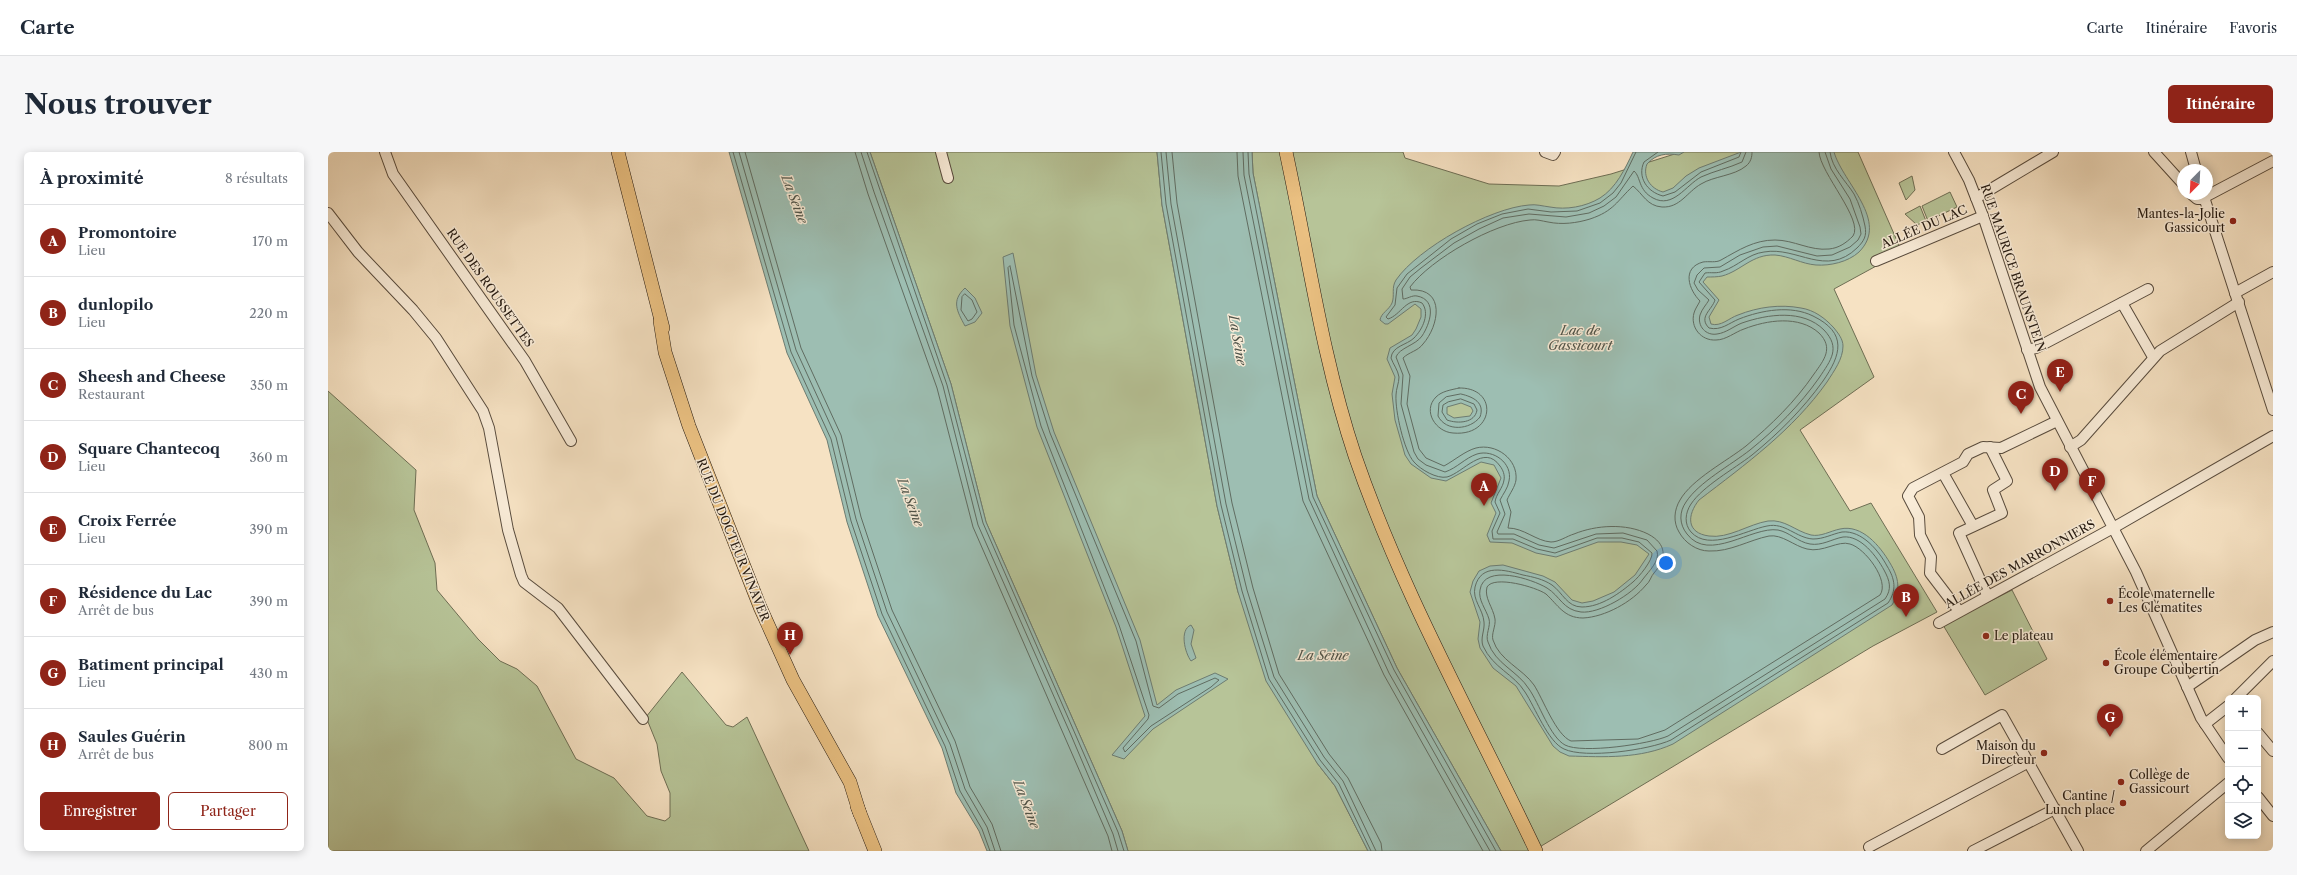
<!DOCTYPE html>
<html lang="fr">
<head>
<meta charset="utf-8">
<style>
	:root { --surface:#fff; --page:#f6f6f7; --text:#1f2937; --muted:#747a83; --line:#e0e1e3; --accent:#8f2418 }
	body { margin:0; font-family:"Libre Caslon Text",serif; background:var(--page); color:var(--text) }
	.controls { position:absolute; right:12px; bottom:12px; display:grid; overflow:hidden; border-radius:6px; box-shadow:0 2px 10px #0003 }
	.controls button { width:36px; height:36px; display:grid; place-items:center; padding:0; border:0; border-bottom:1px solid var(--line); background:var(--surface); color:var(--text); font:20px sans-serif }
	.compass { position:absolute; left:1849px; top:12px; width:36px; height:36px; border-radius:50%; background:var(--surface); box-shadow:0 2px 10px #0003; rotate:204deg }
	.you { position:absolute; left:1338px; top:411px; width:14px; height:14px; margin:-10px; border:3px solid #fff; border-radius:50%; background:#1a73e8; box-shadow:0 0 0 6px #1a73e833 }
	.badge { display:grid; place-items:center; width:26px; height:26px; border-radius:50%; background:var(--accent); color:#fff; font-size:13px; font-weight:700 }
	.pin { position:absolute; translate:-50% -33px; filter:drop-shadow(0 1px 2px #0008) }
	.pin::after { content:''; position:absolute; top:21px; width:14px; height:12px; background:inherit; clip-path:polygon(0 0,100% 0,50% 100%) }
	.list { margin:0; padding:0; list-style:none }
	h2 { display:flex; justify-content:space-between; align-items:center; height:52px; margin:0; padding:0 16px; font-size:17px }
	h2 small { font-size:13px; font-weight:400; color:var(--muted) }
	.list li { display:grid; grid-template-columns:26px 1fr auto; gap:12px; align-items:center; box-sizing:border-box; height:72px; padding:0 16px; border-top:1px solid var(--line) }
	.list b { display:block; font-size:15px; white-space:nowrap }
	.list p { margin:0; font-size:13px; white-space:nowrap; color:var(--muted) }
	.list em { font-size:13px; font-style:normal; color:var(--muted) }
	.actions { display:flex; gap:8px; padding:12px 16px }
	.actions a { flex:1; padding:9px 0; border:1px solid var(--accent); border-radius:6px; text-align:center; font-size:14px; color:var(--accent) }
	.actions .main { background:var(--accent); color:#fff }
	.icon { flex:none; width:22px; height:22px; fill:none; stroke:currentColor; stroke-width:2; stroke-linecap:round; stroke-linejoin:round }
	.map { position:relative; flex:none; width:1945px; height:699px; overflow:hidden; border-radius:6px }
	header { display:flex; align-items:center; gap:24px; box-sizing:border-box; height:56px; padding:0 20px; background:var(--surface); border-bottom:1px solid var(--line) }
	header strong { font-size:19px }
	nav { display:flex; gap:22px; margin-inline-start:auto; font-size:14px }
	.intro { display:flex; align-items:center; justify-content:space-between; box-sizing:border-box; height:96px; padding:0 24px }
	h1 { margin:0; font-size:28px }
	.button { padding:10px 18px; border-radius:6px; background:var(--accent); color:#fff; font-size:14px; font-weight:700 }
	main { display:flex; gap:24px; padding:0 24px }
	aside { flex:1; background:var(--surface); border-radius:6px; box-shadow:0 2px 10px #0003 }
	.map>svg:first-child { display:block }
	.green { fill:#b7c498; stroke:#6e6e54 }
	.water { fill:#9dbeb2; stroke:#6d7c71; fill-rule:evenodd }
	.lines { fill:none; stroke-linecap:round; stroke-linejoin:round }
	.shore { stroke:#606c61; stroke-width:1 }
	.minor-casing { stroke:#584b3d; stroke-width:12 }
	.major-casing { stroke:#241910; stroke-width:14 }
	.minor { stroke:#f9ecd8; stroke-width:10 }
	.major { stroke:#ebc182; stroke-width:13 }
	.poi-dot { fill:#8f2418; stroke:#f9ecd8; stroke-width:1.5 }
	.labels { text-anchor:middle; stroke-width:3; stroke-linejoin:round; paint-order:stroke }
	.poi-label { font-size:12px; fill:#241910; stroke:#f9ecd8; text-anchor:start }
	.street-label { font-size:12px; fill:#241910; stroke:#f9ecd8 }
	.water-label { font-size:13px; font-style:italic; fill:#4e5349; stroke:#f9ecd8 }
</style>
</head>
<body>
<header>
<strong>Carte</strong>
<nav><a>Carte</a><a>Itinéraire</a><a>Favoris</a></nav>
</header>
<div class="intro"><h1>Nous trouver</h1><a class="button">Itinéraire</a></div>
<main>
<aside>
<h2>À proximité<small>8 résultats</small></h2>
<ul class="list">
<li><span class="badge">A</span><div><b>Promontoire</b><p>Lieu</p></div><em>170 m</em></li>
<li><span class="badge">B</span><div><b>dunlopilo</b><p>Lieu</p></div><em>220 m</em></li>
<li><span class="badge">C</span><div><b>Sheesh and Cheese</b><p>Restaurant</p></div><em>350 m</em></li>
<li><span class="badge">D</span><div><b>Square Chantecoq</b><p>Lieu</p></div><em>360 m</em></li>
<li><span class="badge">E</span><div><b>Croix Ferrée</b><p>Lieu</p></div><em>390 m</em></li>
<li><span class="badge">F</span><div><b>Résidence du Lac</b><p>Arrêt de bus</p></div><em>390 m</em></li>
<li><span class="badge">G</span><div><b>Batiment principal</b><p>Lieu</p></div><em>430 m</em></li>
<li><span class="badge">H</span><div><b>Saules Guérin</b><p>Arrêt de bus</p></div><em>800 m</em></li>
</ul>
<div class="actions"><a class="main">Enregistrer</a><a>Partager</a></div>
</aside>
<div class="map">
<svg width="1945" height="699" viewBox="0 0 1945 699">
	<rect width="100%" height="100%" fill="#f6e2c3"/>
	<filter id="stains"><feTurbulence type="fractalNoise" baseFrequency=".005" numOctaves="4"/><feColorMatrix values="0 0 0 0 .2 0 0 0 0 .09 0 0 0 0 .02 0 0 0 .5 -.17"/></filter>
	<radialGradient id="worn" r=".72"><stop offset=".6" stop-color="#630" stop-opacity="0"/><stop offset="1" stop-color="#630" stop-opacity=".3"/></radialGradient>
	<g class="green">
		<polygon points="542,0 829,0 834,53 889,354 910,440 989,611 1007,634 1040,699 800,699 794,679 658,370 623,232"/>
		<polygon points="924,0 1075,0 1077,6 1161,32 1231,34 1283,22 1353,0 1530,0 1574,100 1506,137 1546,225 1472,278 1522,359 1543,351 1609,460 1545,494 1205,699 1173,699 1069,516 989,344 925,21"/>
		<polygon points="1584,24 1587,38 1578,48 1571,31"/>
		<polygon points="1622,40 1629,55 1600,69 1594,54"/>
		<polygon points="1592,54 1598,69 1589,73 1577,62"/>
		<polygon points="0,239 88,318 86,358 107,411 109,438 150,487 172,509 189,517 209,534 248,607 286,626 319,664 337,669 342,665 342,641 333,619 329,592 318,565 354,520 398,573 405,575 419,565 481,699 0,699"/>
		<polygon points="1684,438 1719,507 1657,543 1615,473"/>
	</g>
	<g class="water">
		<polygon points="401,0 542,0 623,232 658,370 794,679 800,699 659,699 651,679 628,641 614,596 550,464 519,370 499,288 459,201"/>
		<polygon points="829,0 924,0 925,21 989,344 1069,516 1173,699 1040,699 1007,634 989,611 938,529 910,440 889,354 834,53"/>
		<path d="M1305,0H1356L1351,3C1338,1 1328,2 1319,12C1314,25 1323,37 1335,40L1345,36L1358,24L1371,16L1413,0H1506C1515,31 1562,69 1531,100C1520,110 1502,114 1488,113C1474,112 1461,104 1447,103C1424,102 1413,119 1394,124C1389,125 1384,125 1379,125L1375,130L1391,148L1381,165L1383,172C1393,175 1401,166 1410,163C1430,155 1452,152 1473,156C1486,158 1497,166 1506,176C1510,181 1515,187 1515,194C1515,207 1506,219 1499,230C1465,278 1418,312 1371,348C1359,363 1358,381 1381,384C1400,387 1421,372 1440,369C1457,367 1467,379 1483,383C1493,385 1502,379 1512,377C1534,372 1552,394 1562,411C1571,426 1573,438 1564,453L1345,592C1312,607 1276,605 1241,604L1232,600L1225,594L1188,534L1165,516L1152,496L1150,487L1152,470L1142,440L1145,429L1151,419L1162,414L1175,413L1215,424L1227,430L1244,448L1254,451L1265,449L1286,440L1307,423L1321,402L1309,393L1293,390H1270L1228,405L1208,401L1184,391L1162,390L1159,383L1168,361L1163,351L1173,326L1166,313L1153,310L1118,329L1103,326L1083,312L1077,303L1067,268L1064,242L1067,225L1059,207L1062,196L1084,183L1088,177L1093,165V157L1087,152L1060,172H1057L1052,168C1053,161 1061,158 1064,151C1067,143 1063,136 1068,128C1090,96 1162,56 1201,53C1208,52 1214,54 1222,55C1238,58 1257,55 1272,46C1288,36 1297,17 1305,0ZM1133,251L1143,255L1145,259L1142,264L1126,266L1119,262V255Z"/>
		<polygon points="685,101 708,223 726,280 812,488 829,553 848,538 887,521 900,527 825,577 796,607 784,603 817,564 788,475 709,275 682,174 675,105"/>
		<path d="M637,136L647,146L654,161L647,170L637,174C629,159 623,149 637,136Z"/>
		<path d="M863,473L866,478L863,492L868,506L863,509C857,501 851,478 863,473Z"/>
	</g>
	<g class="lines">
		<g class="shore">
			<polyline points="405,0 463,200 503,287 523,369 554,462 617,594 632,639 654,677 662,699"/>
			<polyline points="411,0 468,198 508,285 528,367 559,460 622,592 637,637 659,675 667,699"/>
			<polyline points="417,0 473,196 513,283 533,365 564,458 627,589 642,635 664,672 673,699"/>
			<polyline points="527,0 540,42 609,236 645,375 780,684 784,699"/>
			<polyline points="533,0 546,40 615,234 650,373 743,583 785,682 790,699"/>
			<polyline points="539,0 619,233 655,371 790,680 796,699"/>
			<polyline points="833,0 838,52 893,353 914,439 941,527 992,608 1011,632 1043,699"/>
			<polyline points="838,0 843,52 898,352 919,438 946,525 996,605 1015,629 1048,699"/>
			<polyline points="844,0 849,51 904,351 925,436 951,522 1001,602 1020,626 1053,691 1054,699"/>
			<polyline points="909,0 910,24 975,349 1056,523 1155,699"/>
			<polyline points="915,0 916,23 981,347 1061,521 1162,699"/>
			<polyline points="920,0 921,22 985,345 1066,518 1168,699"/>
			<path d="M1308,0L1293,31L1285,41L1272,51L1249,59L1223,60L1200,57L1174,62L1149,72L1123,87L1079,122L1069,136L1067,153L1058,165L1060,167C1073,163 1079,144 1094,151C1102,161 1095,177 1086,186C1079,193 1064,194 1063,206C1065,212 1070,218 1071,225C1071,231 1068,237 1068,243C1067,259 1076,299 1086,310C1093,318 1109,327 1119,325C1135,321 1156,291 1172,314C1175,318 1177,323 1176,328C1175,336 1168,342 1167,350L1172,361L1164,379L1165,387H1185L1209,397L1227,401L1269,386H1294L1311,390L1324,401C1325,408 1311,425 1305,430C1292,441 1273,455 1254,455C1239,455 1235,441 1224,433C1215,427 1205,425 1195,423C1177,418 1153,411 1147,435C1144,448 1155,457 1156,470C1157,478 1152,486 1155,494C1165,516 1186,522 1197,540C1207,555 1220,590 1236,597C1257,607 1321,598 1343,588L1560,451C1569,438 1567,427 1559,414C1551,399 1534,378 1514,380C1504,382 1496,387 1485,387C1468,386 1457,370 1439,374C1418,378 1381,400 1363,380C1356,372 1357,361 1363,352C1375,334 1406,317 1424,303C1451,281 1475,257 1495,229C1513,203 1520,181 1485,164C1463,153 1434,158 1411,167C1401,171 1393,179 1381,176C1370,165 1384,158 1387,148L1371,130L1377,121C1383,120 1389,122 1395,119C1410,114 1420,102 1436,100C1469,94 1498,126 1529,96C1536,89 1539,84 1537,74C1535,64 1531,51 1526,42C1518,29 1504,17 1502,0"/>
			<path d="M1330,0L1316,10C1309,25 1319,40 1335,44L1347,40L1373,20L1411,5L1413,0"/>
			<path d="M1418,0L1414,10C1401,16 1386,19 1373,25C1358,33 1345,57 1325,46C1310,38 1313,25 1306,19L1288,45L1276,54L1261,61L1238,65L1201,62L1175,66L1151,77L1126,91L1093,116L1082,125L1074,137L1075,147C1079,147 1084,143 1089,144C1110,148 1102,172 1094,184C1088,193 1071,196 1068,205L1075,223L1073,252L1086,300L1090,307L1098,313L1117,320C1129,316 1137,306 1149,302C1165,297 1185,311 1181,329C1180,336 1175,342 1172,348L1177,362L1169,380L1170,382H1186L1211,393L1226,396L1268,382L1295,381L1319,388L1329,399C1332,409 1321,419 1315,427C1305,442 1271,462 1253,460C1235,458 1232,444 1219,436C1204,427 1156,411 1152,438C1150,448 1158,457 1161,467C1163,474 1157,483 1160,490C1167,512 1190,519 1201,537C1211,551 1222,585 1237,593C1254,602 1322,592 1340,584L1557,447C1564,437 1562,429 1556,418C1549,405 1533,383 1515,385C1504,387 1494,394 1482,392C1470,390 1461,380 1450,378C1424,374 1381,411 1359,382C1351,372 1351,360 1358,350C1371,330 1403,313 1422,298C1448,277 1472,253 1491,226C1503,208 1513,196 1496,178C1475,157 1440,162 1414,171C1406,174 1398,181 1389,182C1378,184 1369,174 1372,163C1374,157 1378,153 1381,148L1370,138L1366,131L1369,123L1376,116L1392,115L1412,103L1435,95L1449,94L1489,104L1504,103L1522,95L1530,88L1533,82L1532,75L1522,47L1503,17L1497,0"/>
			<path d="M1424,0C1424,5 1423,10 1418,14C1406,24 1386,24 1373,32C1359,40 1352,56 1334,55C1319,54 1315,42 1305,34C1289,49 1286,59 1262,67C1249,71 1234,73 1220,70C1214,69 1208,67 1202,68C1166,71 1103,107 1082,135L1083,138C1118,136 1111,174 1095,192C1090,199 1081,200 1075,206L1082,224L1079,252L1091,297L1098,306L1116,314C1127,308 1137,299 1148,296C1168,291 1190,307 1188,328C1187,335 1182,341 1179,348L1183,360L1180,376C1196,376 1208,389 1223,390C1231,390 1239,384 1246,382C1268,373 1298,371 1320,382C1339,392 1339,406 1326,421C1323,424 1322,430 1318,433C1304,450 1277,465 1255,466C1236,466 1230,453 1218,442C1208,435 1166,423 1159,435C1156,446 1165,455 1167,467C1168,474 1163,482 1165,488C1171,508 1195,517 1206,533C1215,547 1228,583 1243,589L1310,587L1337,578L1552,443C1562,429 1537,396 1522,392C1510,388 1495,401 1479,397C1466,394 1454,382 1441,384C1421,388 1402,400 1381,399C1369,399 1357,391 1351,380C1345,370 1346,358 1352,348C1364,327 1399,309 1418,294C1443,273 1467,250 1486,222C1496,208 1506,196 1491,181C1471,163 1439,168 1416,177C1407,180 1398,188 1388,188C1373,189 1362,175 1366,161C1367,157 1370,153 1372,149C1361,138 1353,116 1375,110C1381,109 1388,111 1393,108C1411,98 1426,88 1447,88C1466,88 1482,99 1501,97C1511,96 1518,91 1525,84C1536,68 1492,21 1491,0"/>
			<polygon points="682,114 704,224 722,281 808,489 825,554 831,556 850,542 887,526 891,528 883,535 823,574 797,600 795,596 820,567 821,563 791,473 713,274 686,173 680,116"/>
			<polygon points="637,142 644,148 649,160 644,167 640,169 633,158 634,145"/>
			<path d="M1131,236C1171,235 1167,285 1125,281C1108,280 1094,259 1108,245C1114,239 1123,238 1131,236Z"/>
			<path d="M1133,242C1146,245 1157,251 1152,265C1142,278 1118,280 1110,264L1111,251L1118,245Z"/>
			<path d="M1133,247L1146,252L1149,258C1147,271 1130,272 1119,268L1114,260L1115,253L1120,250Z"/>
		</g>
		<defs>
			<g id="minor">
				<polyline points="57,0 65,22 197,209 243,289"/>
				<polyline points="613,0 620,26"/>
				<polyline points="1217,0 1225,3 1227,0"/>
				<polyline points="1626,0 1641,28 1655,64 1712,235 1808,420 1873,566 1900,606"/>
				<polyline points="1826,0 1855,32"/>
				<polyline points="1863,0 1868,18"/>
				<polyline points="1863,42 1869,47 1873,47 1945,9"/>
				<polyline points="1875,42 1945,258"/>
				<polyline points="1648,46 1725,0"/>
				<polyline points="0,61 30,100 85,158 108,186 155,259 161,276 180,378 193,423 196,430 230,456 315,567"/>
				<polyline points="1548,109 1655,64"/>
				<polyline points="1907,141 1945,120"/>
				<polyline points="1794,151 1825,205"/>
				<polyline points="1699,198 1708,196 1820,137"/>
				<polyline points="1742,295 1753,288 1832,199 1911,150"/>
				<polyline points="1615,321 1645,374"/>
				<polyline points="1659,443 1631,381 1674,361 1665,338 1679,329 1662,295"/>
				<polyline points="1631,459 1602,421 1603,405 1592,383 1591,365 1580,344 1585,336 1635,310 1640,302 1655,295 1673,296 1729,269"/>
				<polyline points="1611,471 1785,376 1945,284"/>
				<polyline points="1859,535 1927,488 1945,480"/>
				<polyline points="1908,546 1945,509"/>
				<polyline points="1877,572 1900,554"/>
				<polyline points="1930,581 1945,599"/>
				<polyline points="1614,597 1674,563 1750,699"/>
				<polyline points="1930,645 1945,664"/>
				<polyline points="1541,695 1701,610"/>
				<polyline points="1645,699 1727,657"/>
				<polyline points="1818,699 1900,631"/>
			</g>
			<g id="major">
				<polyline points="290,0 335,176"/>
				<path d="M958,0C980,101 994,205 1027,304C1074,441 1146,568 1208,699"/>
				<polyline points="332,169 337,200 361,274 432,455 465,528 522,630 532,662"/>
				<polyline points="529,654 547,699"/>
			</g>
		</defs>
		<use href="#minor" class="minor-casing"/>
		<use href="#major" class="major-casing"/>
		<use href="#minor" class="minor"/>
		<use href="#major" class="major"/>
	</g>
	<g class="poi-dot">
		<circle cx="1905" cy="69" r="4"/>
		<circle cx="1782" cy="449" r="4"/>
		<circle cx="1658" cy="484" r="4"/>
		<circle cx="1778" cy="511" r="4"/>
		<circle cx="1716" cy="601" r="4"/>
		<circle cx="1793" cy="630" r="4"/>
		<circle cx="1795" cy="651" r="4"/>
	</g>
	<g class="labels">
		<g class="poi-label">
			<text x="1897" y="66" text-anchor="end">Mantes-la-Jolie<tspan x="1897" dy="14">Gassicourt</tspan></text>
			<text x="1790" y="446">École maternelle<tspan x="1790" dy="14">Les Clématites</tspan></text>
			<text x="1666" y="488">Le plateau</text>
			<text x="1786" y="508">École élémentaire<tspan x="1786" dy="14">Groupe Coubertin</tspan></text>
			<text x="1708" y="598" text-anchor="end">Maison du<tspan x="1708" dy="14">Directeur</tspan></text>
			<text x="1801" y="627">Collège de<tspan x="1801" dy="14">Gassicourt</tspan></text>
			<text x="1787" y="648" text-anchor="end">Cantine /<tspan x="1787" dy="14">Lunch place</tspan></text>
		</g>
		<g class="street-label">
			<text transform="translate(1596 75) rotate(-23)" y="4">ALLÉE DU LAC</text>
			<text transform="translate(1685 116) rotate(71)" y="4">RUE MAURICE BRAUNSTEIN</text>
			<text transform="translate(162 136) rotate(55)" y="4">RUE DES ROUSSETTES</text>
			<text transform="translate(405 388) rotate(68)" y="4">RUE DU DOCTEUR VINAVER</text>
			<text transform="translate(1692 412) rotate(-29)" y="4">ALLÉE DES MARRONNIERS</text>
		</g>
		<g class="water-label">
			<text transform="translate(467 47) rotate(69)" y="5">La Seine</text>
			<text x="1252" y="183">Lac de<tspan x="1252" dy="15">Gassicourt</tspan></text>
			<text transform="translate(910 188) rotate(80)" y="5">La Seine</text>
			<text transform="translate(583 350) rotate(69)" y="5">La Seine</text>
			<text x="995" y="508">La Seine</text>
			<text transform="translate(699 652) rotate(69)" y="5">La Seine</text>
		</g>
	</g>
	<rect width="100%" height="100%" filter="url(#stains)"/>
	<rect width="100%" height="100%" fill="url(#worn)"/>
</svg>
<div class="controls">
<button>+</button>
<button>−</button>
<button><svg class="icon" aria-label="locate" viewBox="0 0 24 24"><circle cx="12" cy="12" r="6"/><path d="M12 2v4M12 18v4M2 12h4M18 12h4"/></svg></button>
<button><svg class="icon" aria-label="layers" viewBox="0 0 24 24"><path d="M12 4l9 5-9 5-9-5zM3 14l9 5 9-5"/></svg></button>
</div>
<svg class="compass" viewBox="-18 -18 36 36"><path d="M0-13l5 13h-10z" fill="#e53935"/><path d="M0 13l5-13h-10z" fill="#747a83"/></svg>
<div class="you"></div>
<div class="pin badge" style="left:1156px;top:354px">A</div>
<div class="pin badge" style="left:1578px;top:465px">B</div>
<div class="pin badge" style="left:1693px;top:262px">C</div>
<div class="pin badge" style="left:1727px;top:339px">D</div>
<div class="pin badge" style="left:1732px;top:240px">E</div>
<div class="pin badge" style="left:1764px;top:349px">F</div>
<div class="pin badge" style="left:1782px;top:585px">G</div>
<div class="pin badge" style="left:462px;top:503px">H</div>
</div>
</main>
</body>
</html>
